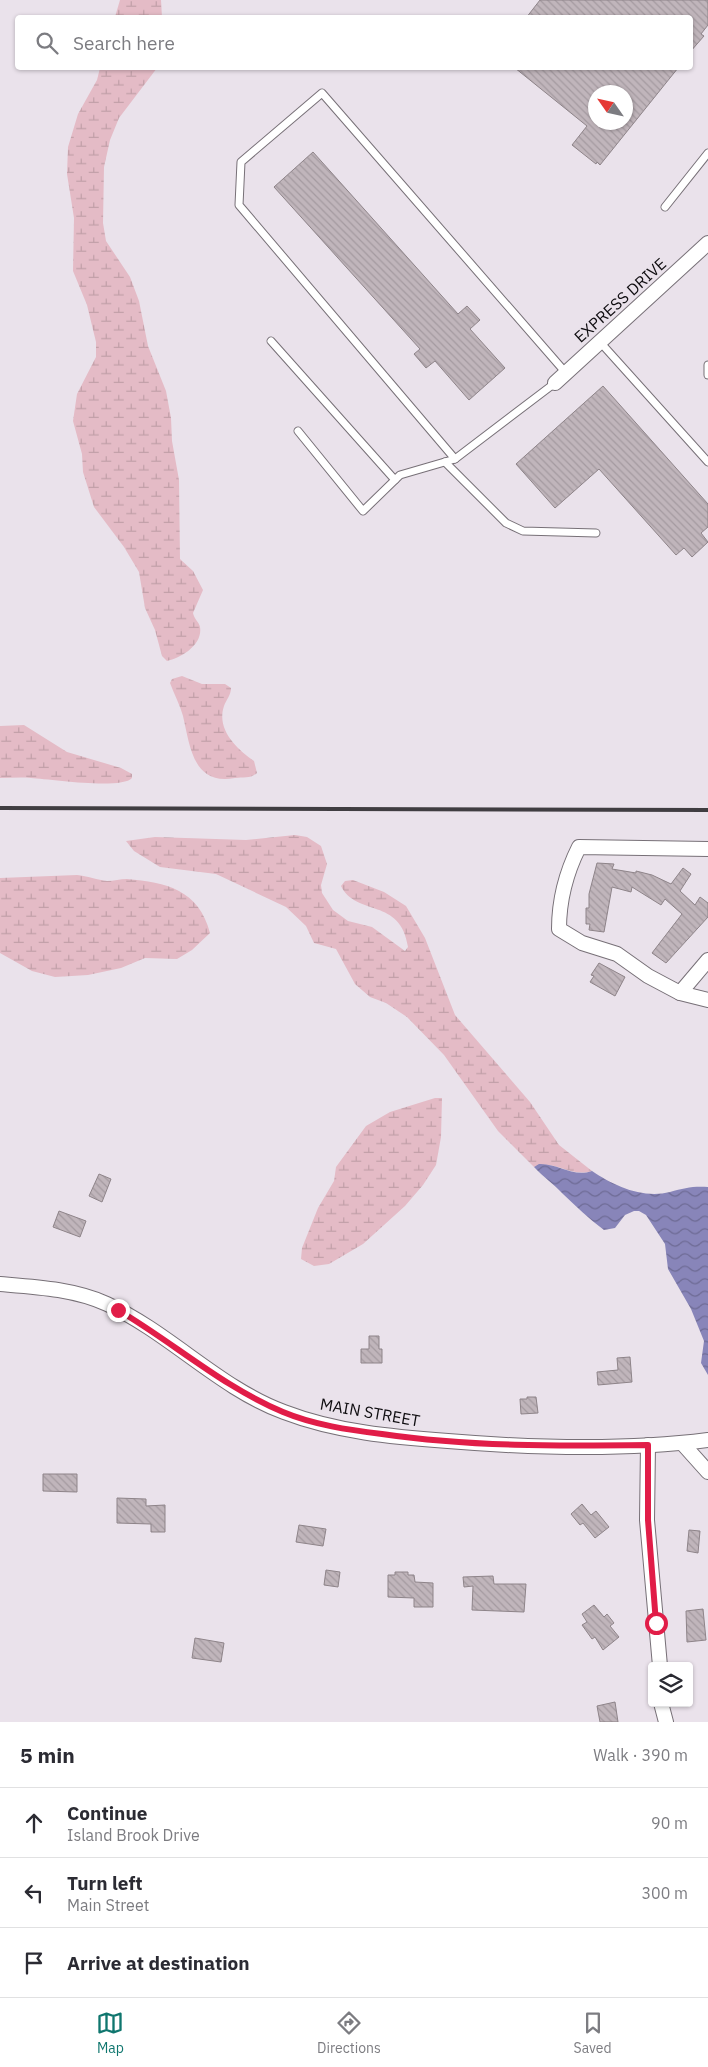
<!DOCTYPE html>
<html lang="en">
<head>
<meta charset="utf-8">
<style>
	:root { --surface:#fff; --page:#f7f7f7; --text:#2b2b33; --muted:#7c7c81; --line:#e1e1e2; --accent:#0f766e }
	body { margin:0; font-family:"IBM Plex Sans",sans-serif; background:var(--page); color:var(--text) }
	.controls { position:absolute; right:15px; bottom:15px; display:grid; overflow:hidden; border-radius:5px; box-shadow:0 1px 4px #0004 }
	.controls button { width:45px; height:45px; display:grid; place-items:center; padding:0; border:0; border-bottom:1px solid var(--line); background:var(--surface); color:var(--text); font:25px sans-serif }
	.compass { position:absolute; left:588px; top:85px; width:45px; height:45px; border-radius:50%; background:var(--surface); box-shadow:0 1px 4px #0004; rotate:304deg }
	.stop { position:absolute; width:15px; height:15px; margin:-11px; border:4px solid #e11d48; border-radius:50%; background:#fff }
	.stop.end { background:#e11d48; border-color:#fff; box-shadow:0 1px 5px #0008 }
	.list { margin:0; padding:0; list-style:none }
	h2 { display:flex; justify-content:space-between; align-items:center; height:65px; margin:0; padding:0 20px; font-size:21px }
	h2 small { font-size:16px; font-weight:400; color:var(--muted) }
	.list li { display:grid; grid-template-columns:32px 1fr auto; gap:15px; align-items:center; box-sizing:border-box; height:70px; padding:0 20px; border-top:1px solid var(--line) }
	.list b { display:block; font-size:19px; white-space:nowrap }
	.list p { margin:0; font-size:16px; white-space:nowrap; color:var(--muted) }
	.list em { font-size:16px; font-style:normal; color:var(--muted) }
	.icon { flex:none; width:28px; height:28px; fill:none; stroke:currentColor; stroke-width:2; stroke-linecap:round; stroke-linejoin:round }
	.map { position:relative; flex:none; width:708px; height:1722px; overflow:hidden }
	.search { position:absolute; background:var(--surface); box-shadow:0 1px 4px #0004; left:15px; right:15px; top:15px; height:55px; display:flex; align-items:center; gap:12px; box-sizing:border-box; padding:0 18px; border-radius:5px; color:var(--muted); font-size:19px }
	.sheet { height:275px; background:var(--surface) }
	nav { display:flex; justify-content:space-around; align-items:center; box-sizing:border-box; height:70px; border-top:1px solid var(--line); background:var(--surface); font-size:14px; color:var(--muted) }
	nav a { display:grid; justify-items:center; gap:2px }
	nav .on { color:var(--accent) }
	.map>svg:first-child { display:block }
	.wetland { fill:url(#wetland-marsh) }
	.water { fill:url(#water-waves) }
	.building { fill:url(#building-back-hatch); stroke:#8e8489; fill-rule:evenodd }
	.lines { fill:none; stroke-linecap:round; stroke-linejoin:round }
	.service-casing { stroke:#777077; stroke-width:9 }
	.minor-casing { stroke:#777077; stroke-width:16 }
	.service { stroke:#fff; stroke-width:7 }
	.minor { stroke:#fff; stroke-width:14 }
	.rail { stroke:#403d41; stroke-width:4 }
	.route { stroke:#e11d48; stroke-width:6 }
	.labels { text-anchor:middle; stroke-width:4.5; stroke-linejoin:round; paint-order:stroke }
	.street-label { font-size:16px; fill:#0f0d10; stroke:#eae2eb }
</style>
</head>
<body>
<div class="map">
<svg width="708" height="1722" viewBox="0 0 708 1722">
	<defs>
		<pattern id="wetland-marsh" width="20" height="14" patternUnits="userSpaceOnUse" patternTransform="scale(1.25)"><rect width="20" height="14" fill="#e4bbc6"/><path d="M1 5h8M5 5V1M11 12h8M15 12V8" fill="none" stroke="#c2a0a9"/></pattern>
		<pattern id="water-waves" width="16" height="10" patternUnits="userSpaceOnUse" patternTransform="scale(1.25)"><rect width="16" height="10" fill="#8885b9"/><path d="M0 5q4-4 8 0t8 0" fill="none" stroke="#6e6b95"/></pattern>
		<pattern id="building-back-hatch" width="6" height="6" patternUnits="userSpaceOnUse" patternTransform="scale(1.25)"><rect width="6" height="6" fill="#c0b5bb"/><path d="M-1 5l2 2M0 0l6 6M5-1l2 2" fill="none" stroke="#a49aa0"/></pattern>
	</defs>
	<rect width="100%" height="100%" fill="#eae2eb"/>
	<g class="wetland">
		<polygon points="120,0 161,0 162,17 115,17"/>
		<path d="M100,68H157L119,118L110,140L104,167L103,223L106,241L130,277L139,301L148,346L166,391L171,418L172,441L179,480L180,559L193,571L203,590L193,613C194,619 199,622 200,627C203,645 181,658 167,661L162,656L155,630L145,608L139,572L124,547L94,507L83,472L82,454L73,421L77,394L96,357V342L87,305L73,271L74,218L67,174L68,147L78,114L97,80Z"/>
		<path d="M182,676L202,684H225L231,688C231,695 226,700 224,706C216,730 237,749 254,761L257,773C250,779 244,777 235,778C193,786 190,746 183,716C180,705 174,694 170,683L172,679Z"/>
		<path d="M24,725L67,752L121,768L132,774V778C121,790 50,779 31,778C21,777 10,778 0,778V726Z"/>
		<path d="M295,835L307,837L321,846L327,864L321,885L322,893L333,910L348,921L372,927L405,951L408,947C401,897 356,917 341,886L345,881L353,880L384,892L406,906L425,938L455,1015L530,1102L559,1145L592,1171C571,1178 553,1158 534,1167L498,1131L444,1055L407,1017L386,1003L370,997L355,984L336,949L314,943L306,926L286,907L216,874L160,867L134,851L126,841L155,837L246,840Z"/>
		<path d="M77,875C87,876 98,880 107,881C114,881 120,879 127,879C166,882 199,890 210,933L192,950L177,959L145,958L121,968L88,975L55,977L32,971L0,953V878Z"/>
		<polygon points="435,1098 442,1098 441,1137 436,1165 423,1185 405,1206 363,1244 329,1264 314,1266 301,1259 302,1248 318,1208 334,1181 336,1167 366,1126 390,1112"/>
	</g>
	<path class="water" d="M539,1164C558,1163 573,1178 592,1171C614,1186 643,1199 670,1192C684,1188 693,1186 708,1187V1375L701,1363L704,1341L691,1309L668,1269L665,1244L646,1215L639,1211H634L625,1215L615,1228L604,1230C589,1219 576,1206 563,1194C554,1184 543,1177 534,1167Z"/>
	<g class="building">
		<polygon points="540,0 708,0 708,25 701,34 704,36 690,52 690,18 526,18"/>
		<path d="M515,68H678L600,165L597,162L596,164L572,145L587,126ZM596,92H626V122H596Z"/>
		<polygon points="313,152 458,314 467,306 480,320 470,329 505,368 469,400 435,361 426,368 414,354 420,349 274,187"/>
		<polygon points="603,386 708,504 708,527 701,533 708,542 692,557 684,548 676,555 599,469 555,508 516,464"/>
		<polygon points="597,863 614,864 612,869 636,873 636,871 652,875 671,884 683,868 691,874 680,891 695,905 700,897 708,903 708,917 666,963 652,953 682,914 665,899 661,905 632,887 631,892 612,887 604,932 589,930 590,924 586,924 586,908 589,908 589,894"/>
		<polygon points="599,963 625,977 615,996 590,982 594,976 591,975"/>
		<polygon points="99,1174 111,1179 102,1202 89,1196"/>
		<polygon points="59,1211 86,1221 80,1237 53,1227"/>
		<polygon points="369,1336 379,1336 379,1349 382,1349 382,1363 361,1363 361,1349 369,1349"/>
		<polygon points="630,1357 632,1382 598,1385 597,1372 618,1370 617,1358"/>
		<polygon points="527,1397 536,1397 538,1413 521,1414 520,1399 527,1399"/>
		<polygon points="43,1474 77,1474 77,1492 43,1491"/>
		<polygon points="117,1498 146,1499 146,1506 165,1505 165,1532 151,1532 151,1524 117,1523"/>
		<polygon points="582,1504 591,1515 596,1511 609,1527 595,1538 583,1523 580,1525 571,1514"/>
		<polygon points="299,1525 326,1529 323,1546 296,1542"/>
		<polygon points="689,1530 700,1531 698,1553 687,1551"/>
		<polygon points="326,1570 340,1572 338,1587 324,1585"/>
		<polygon points="395,1572 408,1572 408,1575 414,1575 415,1582 433,1583 433,1607 414,1607 414,1598 388,1597 388,1575 395,1575"/>
		<polygon points="493,1576 494,1584 526,1584 524,1612 472,1610 473,1586 464,1587 463,1577"/>
		<polygon points="594,1605 604,1617 607,1614 614,1623 610,1626 619,1637 603,1650 595,1637 592,1639 582,1625 587,1622 582,1614"/>
		<polygon points="703,1609 706,1640 687,1642 686,1611"/>
		<polygon points="195,1638 224,1643 221,1662 192,1658"/>
		<polygon points="615,1702 618,1722 600,1722 597,1706"/>
	</g>
	<g class="lines">
		<defs>
			<g id="service">
				<polyline points="665,207 708,153"/>
				<polyline points="271,341 395,480"/>
				<polyline points="600,342 708,462"/>
				<polyline points="708,365 708,375"/>
				<polyline points="555,383 455,459 239,205 241,162 322,93 566,373"/>
				<polyline points="298,431 363,511 400,475 455,459"/>
				<polyline points="445,462 506,523 523,531 596,533"/>
			</g>
			<g id="minor">
				<polyline points="555,383 708,243"/>
				<path d="M708,849L579,847C566,873 559,900 559,929L582,943L617,954L648,976L680,993L708,1000"/>
				<polyline points="680,993 708,960"/>
				<path d="M0,1284C36,1287 74,1289 107,1304C170,1333 219,1388 284,1412C336,1432 393,1437 448,1441C533,1448 623,1451 708,1440"/>
				<polyline points="682,1443 708,1472"/>
				<polyline points="648,1445 647,1520 660,1666"/>
				<polyline points="661,1703 666,1722"/>
			</g>
		</defs>
		<use href="#service" class="service-casing"/>
		<use href="#minor" class="minor-casing"/>
		<use href="#service" class="service"/>
		<use href="#minor" class="minor"/>
		<polyline class="rail" points="0,808 708,810"/>
	</g>
	<g class="lines">
		<path class="route" d="M118,1310C174,1343 223,1387 283,1412C314,1425 349,1430 382,1434C471,1447 559,1446 648,1445V1520L656,1623"/>
	</g>
	<g class="labels">
		<g class="street-label">
			<text transform="translate(620 300) rotate(-42)" y="6">EXPRESS DRIVE</text>
			<text transform="translate(370 1412) rotate(10)" y="6">MAIN STREET</text>
		</g>
	</g>
</svg>
<div class="controls">
<button><svg class="icon" aria-label="layers" viewBox="0 0 24 24"><path d="M12 4l9 5-9 5-9-5zM3 14l9 5 9-5"/></svg></button>
</div>
<svg class="compass" viewBox="-18 -18 36 36"><path d="M0-13l5 13h-10z" fill="#e53935"/><path d="M0 13l5-13h-10z" fill="#7c7c81"/></svg>
<div class="stop" style="left:656px;top:1623px"></div>
<div class="stop end" style="left:118px;top:1310px"></div>
<div class="search"><svg class="icon" aria-label="search" viewBox="0 0 24 24"><circle cx="10" cy="10" r="6"/><path d="M15 15l6 6"/></svg>Search here</div>
</div>
<section class="sheet">
<h2>5 min<small>Walk · 390 m</small></h2>
<ul class="list">
<li><svg class="icon" aria-label="ahead" viewBox="0 0 24 24"><path d="M12 20V5M6 11l6-6 6 6"/></svg><div><b>Continue</b><p>Island Brook Drive</p></div><em>90 m</em></li>
<li><svg class="icon" aria-label="left" viewBox="0 0 24 24"><path d="M17 20v-9H6M10 6l-5 5 5 5"/></svg><div><b>Turn left</b><p>Main Street</p></div><em>300 m</em></li>
<li><svg class="icon" aria-label="arrive" viewBox="0 0 24 24"><path d="M6 21V4h12l-3 4 3 4H6"/></svg><div><b>Arrive at destination</b></div></li>
</ul>
</section>
<nav>
<a class="on"><svg class="icon" aria-label="map" viewBox="0 0 24 24"><path d="M3 6l6-2 6 2 6-2v14l-6 2-6-2-6 2zM9 4v14M15 6v14"/></svg>Map</a>
<a><svg class="icon" aria-label="directions" viewBox="0 0 24 24"><path d="M12 3l9 9-9 9-9-9zM9 14v-3h6M13 9l2 2-2 2"/></svg>Directions</a>
<a><svg class="icon" aria-label="saved" viewBox="0 0 24 24"><path d="M7 4h10v16l-5-4-5 4z"/></svg>Saved</a>
</nav>
</body>
</html>
